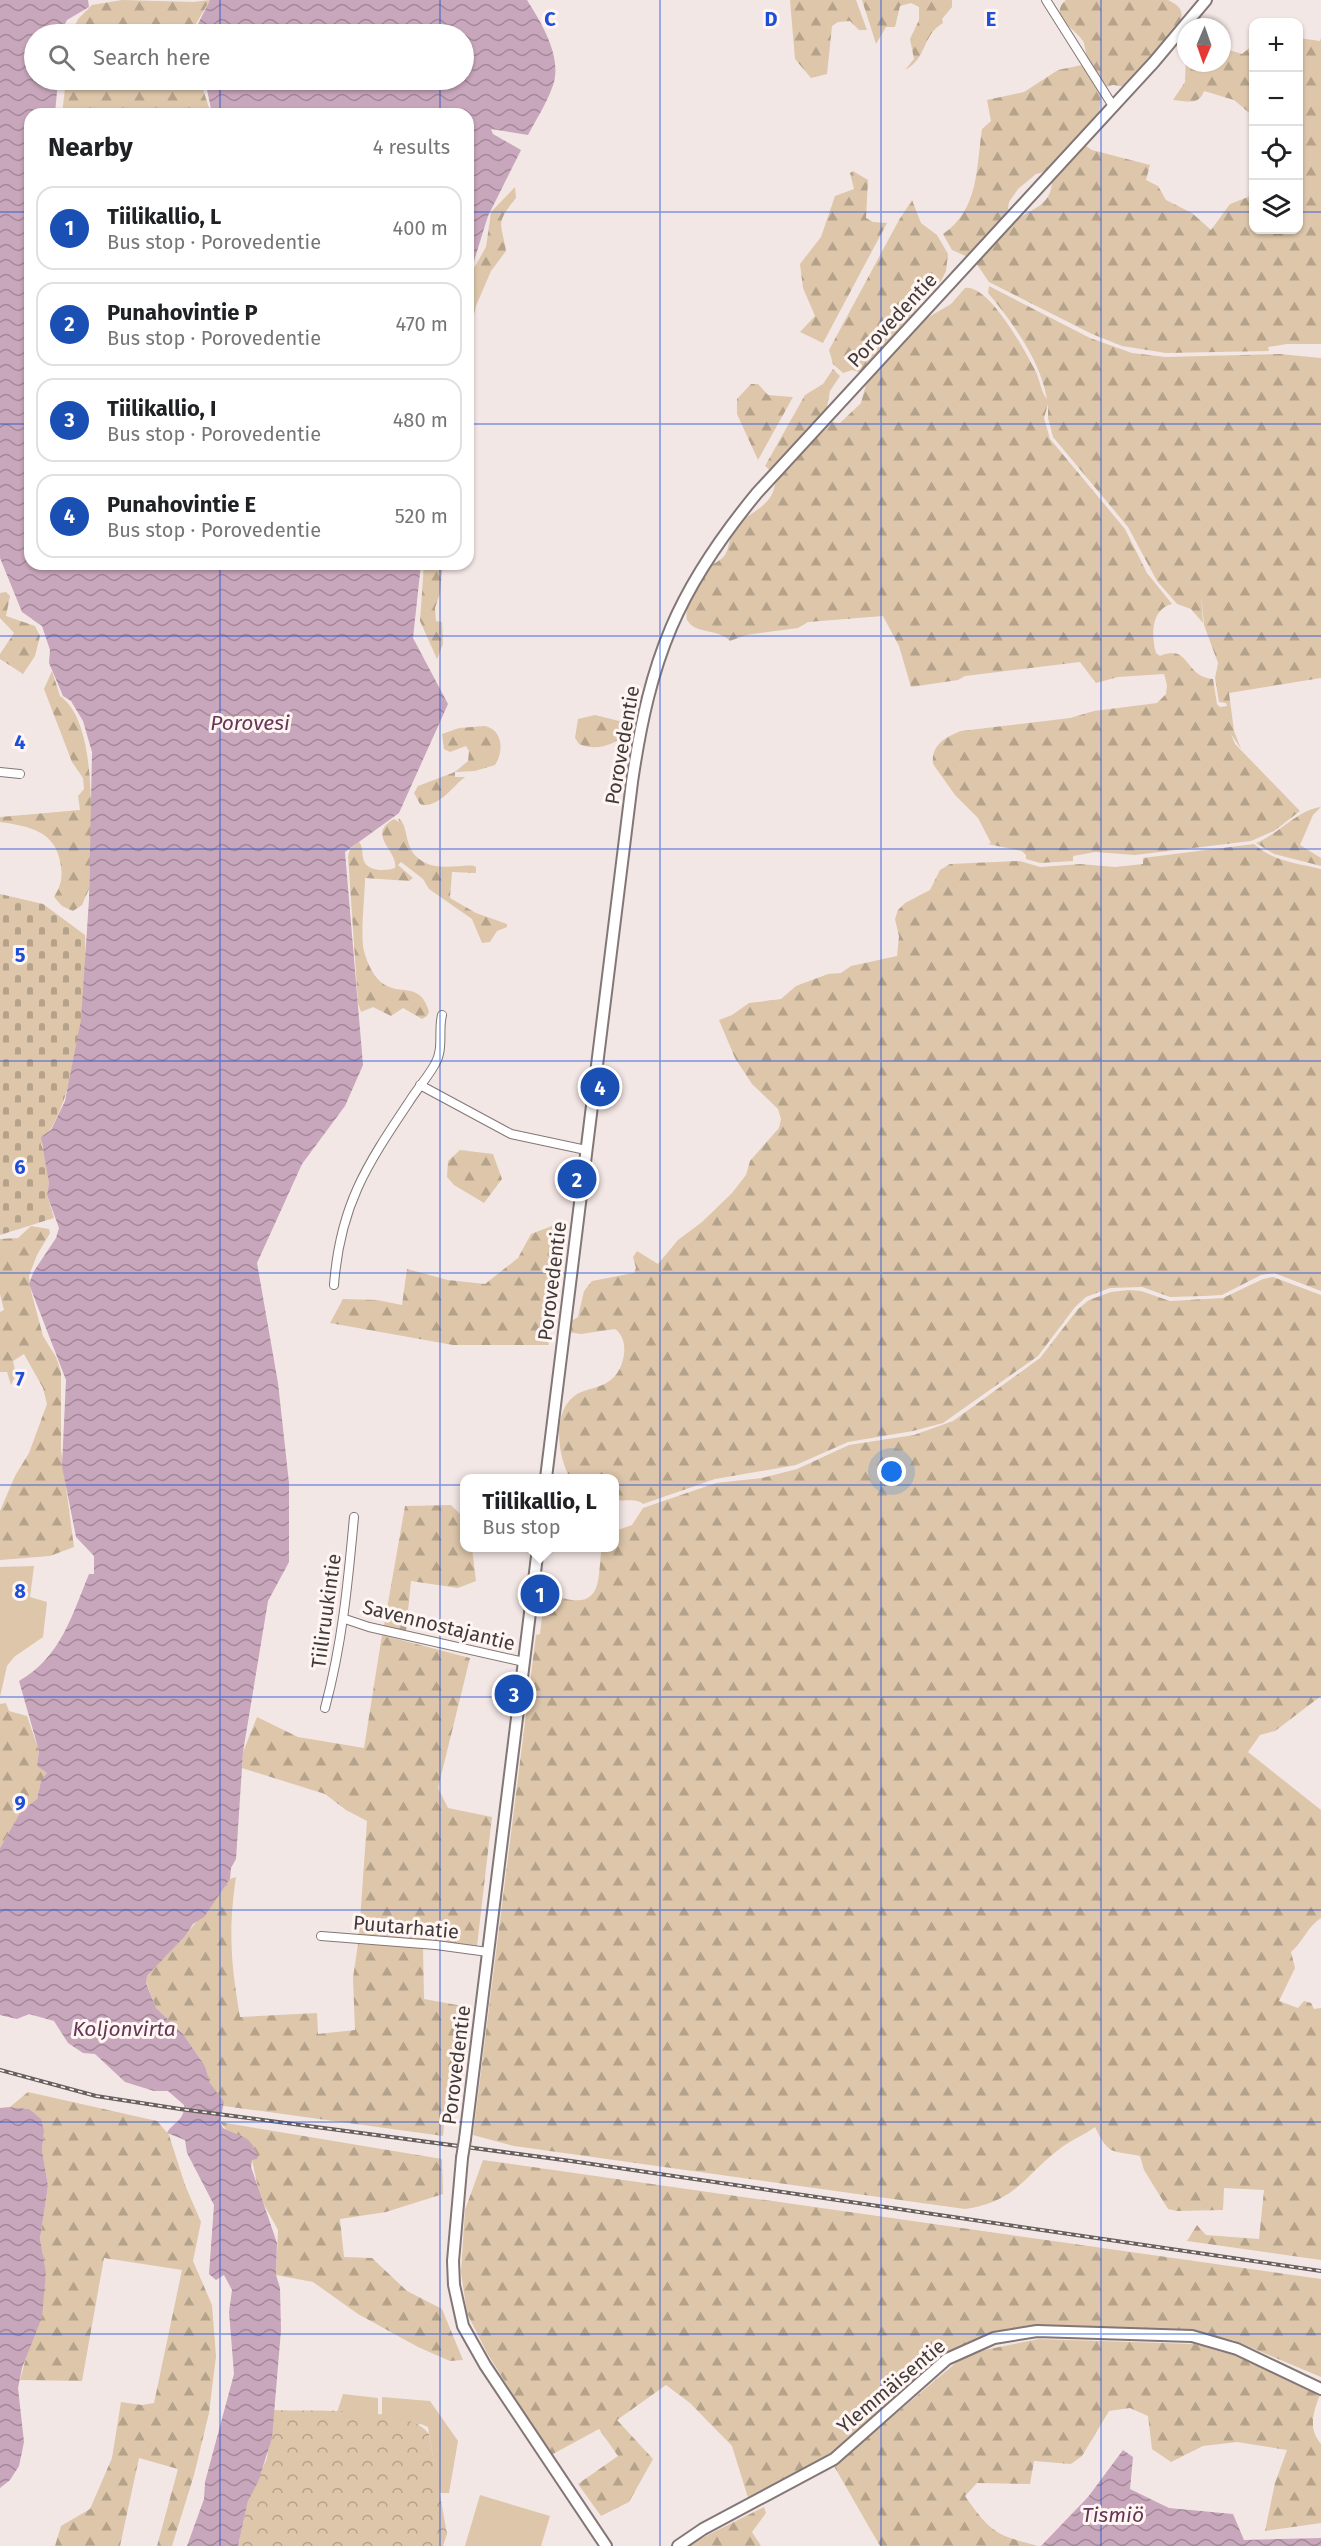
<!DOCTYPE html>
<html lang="en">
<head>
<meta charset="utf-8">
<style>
	:root { --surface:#fff; --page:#f6f6f6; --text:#202124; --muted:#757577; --line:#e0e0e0; --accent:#0b8043 }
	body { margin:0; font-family:"Fira Sans",sans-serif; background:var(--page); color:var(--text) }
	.controls { position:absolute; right:18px; top:18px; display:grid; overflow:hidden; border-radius:12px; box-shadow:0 2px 4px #0004 }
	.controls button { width:54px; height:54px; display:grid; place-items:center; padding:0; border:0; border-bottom:2px solid var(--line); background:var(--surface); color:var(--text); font:30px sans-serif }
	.compass { position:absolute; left:1177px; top:18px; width:54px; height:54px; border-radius:50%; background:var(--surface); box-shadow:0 2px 4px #0004; rotate:182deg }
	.you { position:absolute; left:892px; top:1472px; width:21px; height:21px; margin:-15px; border:4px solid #fff; border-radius:50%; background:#1a73e8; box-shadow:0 0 0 9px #1a73e833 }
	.badge { display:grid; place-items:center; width:39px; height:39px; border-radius:50%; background:var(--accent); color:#fff; font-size:20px; font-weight:700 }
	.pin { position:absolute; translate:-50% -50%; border:3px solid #fff; box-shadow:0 2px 6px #0006 }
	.popup { position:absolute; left:460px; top:1474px; width:159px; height:78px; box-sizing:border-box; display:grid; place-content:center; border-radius:12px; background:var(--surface); filter:drop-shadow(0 2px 4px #0005); font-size:20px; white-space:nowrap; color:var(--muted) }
	.popup b { font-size:22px; color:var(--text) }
	.popup::after { content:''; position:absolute; left:50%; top:100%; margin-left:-12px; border:12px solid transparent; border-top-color:var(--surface) }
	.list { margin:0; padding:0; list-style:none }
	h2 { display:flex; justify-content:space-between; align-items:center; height:78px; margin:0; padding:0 24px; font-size:26px }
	h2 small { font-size:20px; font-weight:400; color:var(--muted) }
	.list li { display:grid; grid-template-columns:39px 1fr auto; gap:18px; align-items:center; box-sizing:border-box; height:84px; margin:0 12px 12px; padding:0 12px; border:2px solid var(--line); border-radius:18px }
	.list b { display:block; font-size:22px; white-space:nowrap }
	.list p { margin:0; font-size:20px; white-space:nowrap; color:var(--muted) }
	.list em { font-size:20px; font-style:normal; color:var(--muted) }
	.icon { flex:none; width:33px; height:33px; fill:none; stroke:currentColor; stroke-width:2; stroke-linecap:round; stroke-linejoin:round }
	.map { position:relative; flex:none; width:1321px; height:2546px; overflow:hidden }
	.search { position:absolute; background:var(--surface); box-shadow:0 2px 4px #0004; left:24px; top:24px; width:450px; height:66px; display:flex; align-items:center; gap:15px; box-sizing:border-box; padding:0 21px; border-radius:33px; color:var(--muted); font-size:22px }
	.panel { position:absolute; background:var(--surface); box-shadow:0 2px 4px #0004; left:24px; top:108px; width:450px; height:462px; border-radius:18px }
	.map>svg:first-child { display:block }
	.grass { fill:#ddc6aa }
	.forest { fill:url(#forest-firs); fill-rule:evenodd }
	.cemetery { fill:url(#cemetery-stones) }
	.park { fill:url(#park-crowns) }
	.water { fill:url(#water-waves) }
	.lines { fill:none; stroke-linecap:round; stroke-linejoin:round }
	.street-casing { stroke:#827776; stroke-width:10 }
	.secondary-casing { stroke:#827776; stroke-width:14 }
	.street { stroke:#fff; stroke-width:8 }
	.secondary { stroke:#fff; stroke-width:10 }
	.rail-casing { stroke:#67605f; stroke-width:4 }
	.rail { stroke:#fff5f3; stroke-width:1.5; stroke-dasharray:4.5; stroke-linecap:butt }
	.secondary-bridge-casing { stroke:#827776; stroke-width:14; stroke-linecap:butt }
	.secondary-bridge { stroke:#fff; stroke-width:10 }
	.grid { fill:none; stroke:#1d4ed8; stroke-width:1.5; stroke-opacity:0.55 }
	.labels { text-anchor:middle; stroke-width:6; stroke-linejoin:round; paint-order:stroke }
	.street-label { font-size:20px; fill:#403b3a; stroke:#fff5f3 }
	.water-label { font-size:21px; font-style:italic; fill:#653756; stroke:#fff5f3 }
	.grid-label { font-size:20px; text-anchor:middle; font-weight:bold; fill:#1d4ed8; stroke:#fff5f3; stroke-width:6; stroke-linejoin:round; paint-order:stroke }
</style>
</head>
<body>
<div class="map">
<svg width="1321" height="2546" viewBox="0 0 1321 2546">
	<defs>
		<pattern id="forest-firs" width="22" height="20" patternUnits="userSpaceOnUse" patternTransform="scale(1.5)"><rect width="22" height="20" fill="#ddc6aa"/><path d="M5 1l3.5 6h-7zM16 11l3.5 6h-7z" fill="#b5a28b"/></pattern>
		<pattern id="cemetery-stones" width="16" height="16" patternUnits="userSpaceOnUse" patternTransform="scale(1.5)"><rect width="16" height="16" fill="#ddc6aa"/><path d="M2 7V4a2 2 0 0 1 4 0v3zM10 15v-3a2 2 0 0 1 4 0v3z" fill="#b5a28b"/></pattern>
		<pattern id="park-crowns" width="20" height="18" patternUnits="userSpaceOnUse" patternTransform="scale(1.5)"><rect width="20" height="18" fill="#ddc6aa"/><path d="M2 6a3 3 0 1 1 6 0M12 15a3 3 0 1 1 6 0" fill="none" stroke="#b5a28b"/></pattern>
		<pattern id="water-waves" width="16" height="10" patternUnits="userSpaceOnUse" patternTransform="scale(1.5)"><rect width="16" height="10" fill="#c8a6bb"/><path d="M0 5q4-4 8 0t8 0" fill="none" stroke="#a48899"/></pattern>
	</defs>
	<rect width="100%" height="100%" fill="#f3e7e5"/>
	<g class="grass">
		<polygon points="34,1566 30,1597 47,1602 43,1637 14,1657 7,1666 0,1697 0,1567"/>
		<polygon points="343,2394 378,2398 378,2425 333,2425"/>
		<polygon points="382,2397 430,2401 458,2441 449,2493 439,2493 428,2427 421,2424 388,2431 382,2428"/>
		<polygon points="480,2495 550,2516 541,2546 465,2546"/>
	</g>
	<g class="forest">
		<polygon points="122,0 193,2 210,0 190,34 71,34 78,19 92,5"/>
		<polygon points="790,0 856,0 867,30 859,30 850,21 838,22 832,26 827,74 811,78 795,59"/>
		<path d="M862,0H952V7L942,19L943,23C922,35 927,59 905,70L914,59L910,39L919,20V7L911,3L900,6L895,27H886L876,44Z"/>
		<path d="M1066,0H1168C1179,5 1184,10 1181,23L1125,87L1113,85L1106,87C1100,78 1093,69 1088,59C1085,54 1086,47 1083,41C1076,29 1047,16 1066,0Z"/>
		<path d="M1299,38L1320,41L1321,38V344H1287L1268,347L1269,351L1166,353L1122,346L1092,334L989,282L976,263C988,250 999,235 1012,223C1028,209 1052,208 1052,180L1108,121L1086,146L1092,150L1150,165L1146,180L1158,186L1166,200L1192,213L1211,230L1230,204L1253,195L1254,230H1298Z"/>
		<path d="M1253,45V116L1234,100L1204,91C1199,106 1187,101 1173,100L1185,82L1186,54V63H1222V51L1225,53L1226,49L1242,54Z"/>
		<path d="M1082,65L1101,94L1099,115L1047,171L1036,174L1018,189L1009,202L1007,215L968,257L952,250L943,234C979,209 976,169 982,129L991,121L987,100L1024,92L1058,70Z"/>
		<polygon points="66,80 200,80 211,114 62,114"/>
		<polygon points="853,171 868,180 866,218 873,222 887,223 823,343 800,332 815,316 803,288 800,264 821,237 835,196 854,189 850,173"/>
		<path d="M515,187L516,198C495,224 501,221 506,251L491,271L476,306L468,341L470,275L486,247L491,212Z"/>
		<polygon points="912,200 921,223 937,235 948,254 946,271 941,281 917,302 914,316 862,373 852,370 843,373 833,364 829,350 899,220"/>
		<path d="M989,286L1090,338L1132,353L1166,357L1280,354L1321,358V678L1229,693L1234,731L1241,749L1231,734L1235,744L1300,811L1274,831L1251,841L1135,855L1095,852L1073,856V861L1040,863L1026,859V855L1022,851L988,844L991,843L978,818L955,795L933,764C931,745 945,737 961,731L1070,718L1094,711L1157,703L1166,694L1167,685L1164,674L1118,677L1096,683L1080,662L965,676L958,680L911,687L899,646L883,616L808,622L798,628L746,635L730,641C718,628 696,635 687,620C684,604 697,582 707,569C712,563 720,562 725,555C731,545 728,535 737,525C751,511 775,505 775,481L829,422L840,423L861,403L867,381L922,321L951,304L965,288C989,284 1025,351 1035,370C1040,380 1041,392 1047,399C1040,360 1013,323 988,293ZM1048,404V418L1053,437L1128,527L1157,581L1177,604L1191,609L1203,623L1201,593L1204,625L1218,663L1215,678L1219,702L1226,703L1227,706L1220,707L1217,704L1213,679C1184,677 1190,643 1160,656L1156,653C1151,636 1151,609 1172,604L1147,573L1125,529L1050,439L1044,418Z"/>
		<polygon points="833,369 840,376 830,391 826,412 771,471 765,466 805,395 823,384"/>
		<polygon points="751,384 758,384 768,395 793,397 758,460 737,414 737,399"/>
		<polygon points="424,564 443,564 440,593 435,608 436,621 442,622 443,644 437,659 420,621"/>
		<polygon points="6,592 10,596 6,616 35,626 40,636 35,656 23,674 0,659 0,654 14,633 0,618 0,593"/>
		<path d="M52,671L60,696C101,724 90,842 89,889L82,905L73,911L62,906L54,897C62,884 63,876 60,861C54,830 27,826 0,822V817L80,810L78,796L84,789L83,778L72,762L44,689Z"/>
		<path d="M595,715L623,722L626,725L625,735C611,746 596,751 579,744L575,738L578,719Z"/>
		<path d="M485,726C503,730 504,751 495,765L475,771L455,772V777H465C453,786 437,810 420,804L414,793L418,786L455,772L468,761L469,751L466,746L450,752L444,749L442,734L459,728Z"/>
		<path d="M1321,807L1313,815L1300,845L1321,858V866L1274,854L1256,843C1279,834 1297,810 1321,807Z"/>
		<path d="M398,818C410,825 402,849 422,861C442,873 468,862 476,867V873L452,872L450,898L476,913L507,924V927L497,931L490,942L482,943L472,919L429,889L423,879L401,862L398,865L413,878L409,881L365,878C365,895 360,937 364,951C367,963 374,979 385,985C402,995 421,982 429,1012L427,1016L422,1019L403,1008L391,1016L373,1007L361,1012L358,1003L348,856L350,849L359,842C364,848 361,853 364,861C368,872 387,871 395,868C399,851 365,835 394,819L399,822Z"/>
		<path d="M1254,844C1272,861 1297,863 1321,869V1291L1274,1273L1261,1275L1222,1295L1204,1296L1170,1297L1142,1287L1110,1288L1086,1297L1075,1307L1038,1356L943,1423L913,1431L848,1442L796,1465L715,1479L643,1504C635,1497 624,1503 615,1499V1478H570C557,1455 551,1408 579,1393C590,1388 604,1387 613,1378C625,1367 630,1339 615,1329L581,1334L567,1332L569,1313L573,1320L578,1317L584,1291L592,1281L634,1273L636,1268L633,1257L637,1251L658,1264L678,1240L702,1222L732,1193L746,1175L750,1161L779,1128L781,1119L778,1109L752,1084L735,1058L719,1020L732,1015L749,1003L781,999L796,986L828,974L841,973L851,966L897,956L899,936L895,919L898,910L905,903L930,890L940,870L950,864L1020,861L1040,867L1080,864L1115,867L1143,864V858Z"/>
		<polygon points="460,1150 493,1154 502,1179 484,1203 454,1185 447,1177 448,1161"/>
		<polygon points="565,1221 548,1345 453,1345 330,1323 343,1299 377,1300 402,1305 407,1269 448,1280 485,1284 518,1258 531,1234"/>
		<polygon points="31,1226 49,1229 50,1233 37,1255 29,1276 30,1287 43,1336 56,1357 61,1372 61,1450 74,1547 50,1556 0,1560 0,1511 15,1476 29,1453 47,1404 43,1388 24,1354 13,1361 16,1374 11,1385 7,1372 0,1372 0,1312 4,1310 0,1294 0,1239 18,1238"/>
		<path d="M1273,1277L1321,1295V1696L1275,1731L1260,1735L1248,1752L1321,1810V1918C1307,1927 1303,1942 1291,1952L1295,1968L1279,2001L1298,2008L1304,2001L1311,2003L1314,2009L1321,2008V2260L1187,2241L1197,2225L1206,2235L1259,2239L1264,2190L1224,2188L1223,2210L1177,2211L1168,2209L1144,2170L1140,2156C1111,2150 1109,2156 1095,2127C1084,2135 1073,2139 1062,2147C1024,2175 1018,2201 965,2209L514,2146L473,2135L536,1635L540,1634L545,1592C553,1593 562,1599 572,1600C605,1604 597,1569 602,1548H615V1531L632,1525L643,1508L716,1483L762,1478L797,1469L849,1445L914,1435L953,1421L1040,1358L1078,1309L1089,1300L1111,1292L1128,1290L1141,1291L1170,1301L1223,1298L1263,1279Z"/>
		<polygon points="451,1505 465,1519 465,1548 472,1548 476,1581 458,1588 411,1581 406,1631 384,1626 405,1506"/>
		<polygon points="382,1635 470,1658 438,1788 448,1808 492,1817 477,1946 359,1935 367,1821 346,1810 325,1794 242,1768 243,1752 257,1717 298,1737 364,1748"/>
		<polygon points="6,1703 9,1711 27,1716 39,1751 37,1766 47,1773 47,1777 41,1781 37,1799 21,1811 0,1848 0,1704"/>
		<path d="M236,1877C228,1930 231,1965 240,2017L317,2013L318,2034L355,2030L353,1978L358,1944L423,1947L424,1999L468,2007L459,2075L446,2098L443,2136L224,2106L210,2083L205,2066L183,2034L156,2008L146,1982L147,1976C177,1944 205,1915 230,1879Z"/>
		<polygon points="28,2092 157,2121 169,2135 185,2185 201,2222 193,2261 212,2305 216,2356 209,2413 194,2475 172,2546 157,2546 178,2469 139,2458 120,2546 55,2546 61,2526 90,2509 112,2458 121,2402 142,2405 154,2403 182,2270 104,2258 82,2381 20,2380 43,2295 46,2272 40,2239 48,2186 42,2150 44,2131 29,2109 10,2107"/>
		<polygon points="220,2122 442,2159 443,2194 386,2212 340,2219 344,2257 372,2258 407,2291 442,2309 463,2360 450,2361 418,2347 358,2314 313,2282 276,2275 278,2230 260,2197 252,2160"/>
		<polygon points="483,2160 1321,2279 1321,2377 1233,2340 1184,2330 1040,2327 989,2333 957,2347 822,2462 749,2501 732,2446 690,2403 666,2385 617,2420 653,2459 629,2502 601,2516 578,2484 618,2456 599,2429 551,2455 487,2353 467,2313 461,2272 465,2210"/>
		<path d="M1039,2339L1194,2344L1251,2360L1321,2392C1314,2410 1307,2428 1321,2444V2523L1265,2531L1275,2483L1287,2450L1237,2442L1203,2446L1171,2462L1152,2449L1148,2416L1130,2408L1109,2411L1082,2456L1071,2464L1034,2461L1030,2484L977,2483L965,2496C991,2533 996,2535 1038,2546H880L834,2466L958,2361L979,2351Z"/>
		<polygon points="764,2507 766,2513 752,2532 761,2546 686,2546"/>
	</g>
	<path class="cemetery" d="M0,894L43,904L85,935C87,996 79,1094 41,1144L46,1157L49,1183L47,1195L54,1218L0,1235Z"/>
	<path class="park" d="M274,2410C309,2412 409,2405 429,2434L447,2534L443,2546H238L248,2501L267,2458Z"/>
	<g class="water">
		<path d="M0,0H88L89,7L67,20L60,34H34V80H58L55,114H30V564H421L413,638L448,704L399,813L345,852L363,1065L345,1106L302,1164L257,1263L278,1383L289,1483V1562L268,1601L243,1752L236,1859L231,1868L230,1879L204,1917L193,1924L185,1936L147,1976L146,1983L156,2008L183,2034L205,2066L210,2083L224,2102L220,2122L223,2128C241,2138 249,2133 258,2156L257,2159L252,2160L251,2167L277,2243L276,2275L280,2288L281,2330L272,2438L258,2482L248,2501L238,2546H187L204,2499L205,2482L234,2374L229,2312L232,2290L224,2275L216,2280L209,2274L214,2205L187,2153L185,2140L167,2133C173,2122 185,2121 184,2105L168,2091H154L125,2082L95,2054L83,2053L68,2043L54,2021L29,2014L17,2019L0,2015V1848L21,1811L37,1799L41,1781L47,1773L37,1766L39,1751L19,1681C61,1657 72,1615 89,1574H94V1556L76,1537L62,1466L66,1380L29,1284L34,1271L56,1238L59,1228L47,1195L49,1183L41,1137L51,1130L65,1101L81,1020L89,899L92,752L83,721L71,701L63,696L49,663L50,650L42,626L22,612L0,558Z"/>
		<path d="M210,0H527C542,24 564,59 552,88C546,104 536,120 528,135L491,129L493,134L521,150L488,216L468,280V114H212L205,80H464V34H193Z"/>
		<polygon points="10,2107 29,2109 41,2119 44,2131 42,2150 48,2186 40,2239 46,2272 42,2317 22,2368 18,2388 24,2442 19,2466 10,2480 0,2488 0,2108"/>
		<polygon points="1123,2450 1133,2457 1130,2489 1169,2508 1233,2514 1244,2540 1321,2538 1321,2546 1041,2546 1088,2497"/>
	</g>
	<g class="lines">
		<defs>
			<g id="street">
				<polyline points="1046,0 1113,106"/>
				<polyline points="0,772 20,774"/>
				<polyline points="420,1085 511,1134 586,1150"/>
				<path d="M334,1285C340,1206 366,1166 409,1102C417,1089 428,1077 435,1064C444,1049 438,1031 442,1015"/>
				<polyline points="345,1619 369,1627 524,1662"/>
				<path d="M325,1708C342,1645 348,1583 354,1517"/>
				<polyline points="321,1936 436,1945 488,1952"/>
			</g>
			<g id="secondary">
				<path d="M546,1478L632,782C650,658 677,590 757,493L1154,62L1206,0"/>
				<polyline points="465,2139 538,1548"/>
				<polyline points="462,2158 453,2261 454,2285 463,2326 485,2365 606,2546"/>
				<polyline points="678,2546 703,2529 834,2459 947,2359 994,2338 1037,2331 1192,2336 1237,2349 1321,2389"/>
			</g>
		</defs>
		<use href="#street" class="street-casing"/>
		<use href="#secondary" class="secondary-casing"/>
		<use href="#street" class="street"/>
		<use href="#secondary" class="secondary"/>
		<defs>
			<polyline id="rail" points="0,2070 96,2096 180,2109 571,2161 1321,2271"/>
		</defs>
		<use href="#rail" class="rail-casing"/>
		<use href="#rail" class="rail"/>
		<defs>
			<polyline id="secondary-bridge" points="462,2158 465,2139"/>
		</defs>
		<use href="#secondary-bridge" class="secondary-bridge-casing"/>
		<use href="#secondary-bridge" class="secondary-bridge"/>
	</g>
	<path class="grid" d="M220,0V34M440,0V34M660,0V2546M881,0V2546M1101,0V2546M220,80V114M440,80V114M0,212H30M468,212H1254M1298,212H1321M0,424H30M468,424H1321M220,564V2546M440,564V2546M0,636H1321M0,849H1321M0,1061H1321M0,1273H1321M0,1485H1321M0,1697H1321M0,1910H1321M0,2122H1321M0,2334H1321"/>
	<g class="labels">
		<g class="street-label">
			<text transform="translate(892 320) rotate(-47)" y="7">Porovedentie</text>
			<text transform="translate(622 745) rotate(-80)" y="7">Porovedentie</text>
			<text transform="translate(552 1281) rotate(-83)" y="7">Porovedentie</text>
			<text transform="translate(326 1611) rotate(-82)" y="7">Tiiliruukintie</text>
			<text transform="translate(439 1625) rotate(14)" y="7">Savennostajantie</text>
			<text transform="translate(406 1927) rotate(5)" y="7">Puutarhatie</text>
			<text transform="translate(456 2065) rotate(-83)" y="7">Porovedentie</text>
			<text transform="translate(891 2386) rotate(-40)" y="7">Ylemmäisentie</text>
		</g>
		<g class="water-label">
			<text x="250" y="730">Porovesi</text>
			<text x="124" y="2036">Koljonvirta</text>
			<text x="1113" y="2522">Tismiö</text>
		</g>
	</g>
	<g class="grid-label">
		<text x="550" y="26">C</text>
		<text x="771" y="26">D</text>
		<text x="991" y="26">E</text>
		<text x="20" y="749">4</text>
		<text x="20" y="962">5</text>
		<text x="20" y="1174">6</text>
		<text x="20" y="1386">7</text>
		<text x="20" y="1598">8</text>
		<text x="20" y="1810">9</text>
	</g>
</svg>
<div class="controls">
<button>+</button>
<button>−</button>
<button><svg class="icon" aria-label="locate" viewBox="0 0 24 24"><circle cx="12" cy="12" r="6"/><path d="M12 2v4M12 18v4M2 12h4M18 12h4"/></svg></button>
<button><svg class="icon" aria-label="layers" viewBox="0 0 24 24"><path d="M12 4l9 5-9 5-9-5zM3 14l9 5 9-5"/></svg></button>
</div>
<svg class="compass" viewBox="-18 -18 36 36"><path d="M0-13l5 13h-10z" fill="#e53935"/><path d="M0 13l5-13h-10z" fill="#757577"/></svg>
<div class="you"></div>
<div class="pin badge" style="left:540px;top:1594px;background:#1a4fb4">1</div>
<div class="popup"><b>Tiilikallio, L</b>Bus stop</div>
<div class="pin badge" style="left:577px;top:1179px;background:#1a4fb4">2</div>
<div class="pin badge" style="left:514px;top:1694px;background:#1a4fb4">3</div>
<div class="pin badge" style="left:600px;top:1087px;background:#1a4fb4">4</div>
<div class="search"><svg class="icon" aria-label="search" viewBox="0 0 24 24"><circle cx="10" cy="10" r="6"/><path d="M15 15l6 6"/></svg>Search here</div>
<section class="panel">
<h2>Nearby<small>4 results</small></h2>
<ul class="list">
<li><span class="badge" style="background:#1a4fb4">1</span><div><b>Tiilikallio, L</b><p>Bus stop · Porovedentie</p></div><em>400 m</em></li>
<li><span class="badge" style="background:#1a4fb4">2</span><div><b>Punahovintie P</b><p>Bus stop · Porovedentie</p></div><em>470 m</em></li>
<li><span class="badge" style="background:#1a4fb4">3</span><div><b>Tiilikallio, I</b><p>Bus stop · Porovedentie</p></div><em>480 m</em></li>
<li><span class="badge" style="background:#1a4fb4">4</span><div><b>Punahovintie E</b><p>Bus stop · Porovedentie</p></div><em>520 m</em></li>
</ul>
</section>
</div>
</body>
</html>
